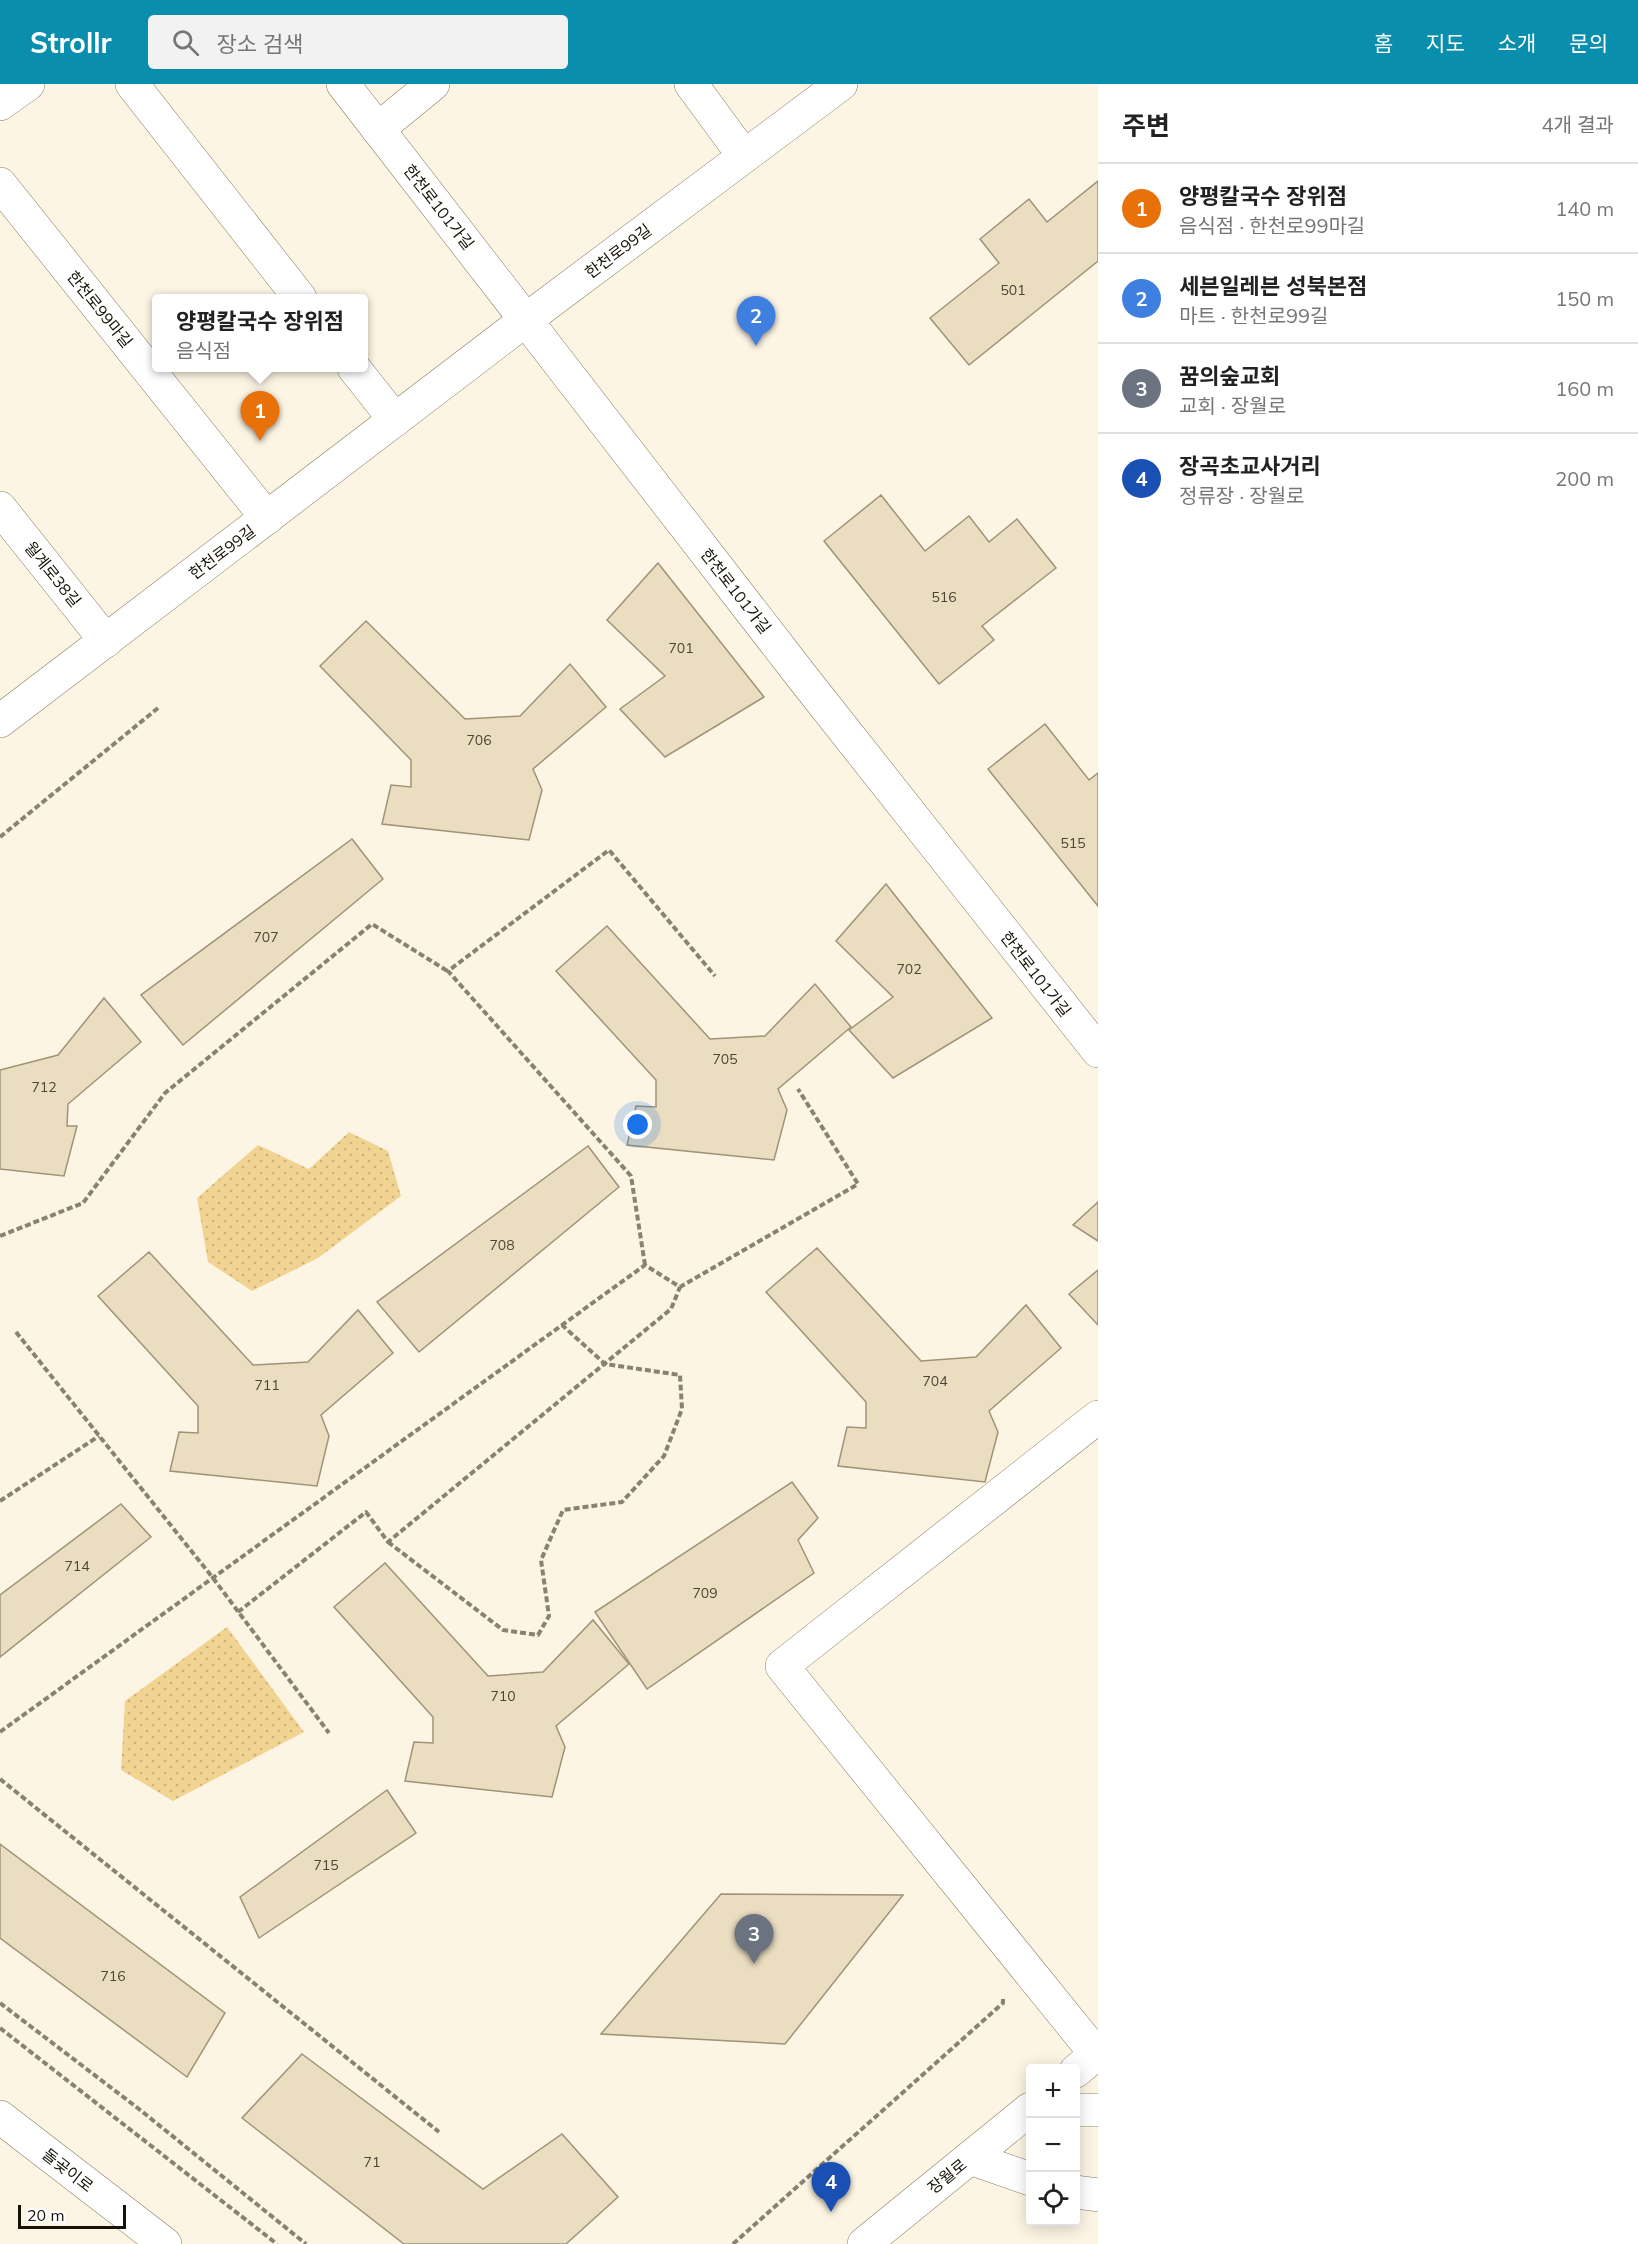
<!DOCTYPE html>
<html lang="ko">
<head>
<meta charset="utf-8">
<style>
	:root { --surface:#fff; --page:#f2f2f2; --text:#222; --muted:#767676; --line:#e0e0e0; --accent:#0a8ead }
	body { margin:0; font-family:Mulish,"Noto Sans KR",sans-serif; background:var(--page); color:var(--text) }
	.controls { position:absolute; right:18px; bottom:18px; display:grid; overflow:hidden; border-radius:6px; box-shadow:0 3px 15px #0003 }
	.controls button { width:54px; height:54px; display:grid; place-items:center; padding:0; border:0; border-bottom:2px solid var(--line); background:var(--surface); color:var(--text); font:30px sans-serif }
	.scale { position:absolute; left:18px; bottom:15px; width:108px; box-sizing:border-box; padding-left:6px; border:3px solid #161208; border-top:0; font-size:16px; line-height:21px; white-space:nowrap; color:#161208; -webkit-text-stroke:4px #fff; paint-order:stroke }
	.you { position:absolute; left:638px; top:1041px; width:21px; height:21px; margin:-15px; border:4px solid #fff; border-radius:50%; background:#1a73e8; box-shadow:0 0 0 9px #1a73e833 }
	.badge { display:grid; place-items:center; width:39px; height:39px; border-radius:50%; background:var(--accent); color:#fff; font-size:20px; font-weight:700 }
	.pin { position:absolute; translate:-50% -50px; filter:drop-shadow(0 2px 3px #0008) }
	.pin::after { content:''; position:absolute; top:32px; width:21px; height:18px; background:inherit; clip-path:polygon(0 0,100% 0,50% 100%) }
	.popup { position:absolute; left:152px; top:210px; width:216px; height:78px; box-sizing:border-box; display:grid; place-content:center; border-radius:6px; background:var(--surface); filter:drop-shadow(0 2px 4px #0005); font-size:20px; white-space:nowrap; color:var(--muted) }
	.popup b { font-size:22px; color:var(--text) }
	.popup::after { content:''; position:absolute; left:50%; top:100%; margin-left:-12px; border:12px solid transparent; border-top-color:var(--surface) }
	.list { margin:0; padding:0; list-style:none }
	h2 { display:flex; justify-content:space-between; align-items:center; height:78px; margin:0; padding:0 24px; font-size:26px }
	h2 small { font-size:20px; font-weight:400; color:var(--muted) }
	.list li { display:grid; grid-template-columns:39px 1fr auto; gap:18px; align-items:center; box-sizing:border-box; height:90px; padding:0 24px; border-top:2px solid var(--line) }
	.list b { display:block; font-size:22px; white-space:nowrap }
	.list p { margin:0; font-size:20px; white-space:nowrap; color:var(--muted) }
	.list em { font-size:20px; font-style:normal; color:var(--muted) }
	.icon { flex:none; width:33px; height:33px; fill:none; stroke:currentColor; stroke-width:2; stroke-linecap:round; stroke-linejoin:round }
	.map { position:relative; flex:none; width:1098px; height:2160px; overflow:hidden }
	header { display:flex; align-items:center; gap:36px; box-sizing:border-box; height:84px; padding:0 30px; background:var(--accent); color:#fff }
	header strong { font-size:28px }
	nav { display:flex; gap:33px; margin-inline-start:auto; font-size:21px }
	.search { width:420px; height:54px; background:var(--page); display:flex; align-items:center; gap:15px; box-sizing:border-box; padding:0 21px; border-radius:6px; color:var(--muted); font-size:22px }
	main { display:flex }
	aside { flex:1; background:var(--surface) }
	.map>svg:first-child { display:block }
	.park { fill:url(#park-dots) }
	.building { fill:#eaddc0; stroke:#9f9378; stroke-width:1.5 }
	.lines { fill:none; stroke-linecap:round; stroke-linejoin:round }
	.street-casing { stroke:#887c62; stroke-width:34 }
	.secondary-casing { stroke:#887c62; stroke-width:34 }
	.path { stroke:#888275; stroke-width:4; stroke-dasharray:6 3; stroke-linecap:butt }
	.street { stroke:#fff; stroke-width:33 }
	.secondary { stroke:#fff; stroke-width:33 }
	.labels { text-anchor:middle; stroke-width:4.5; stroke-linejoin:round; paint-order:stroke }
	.number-label { font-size:14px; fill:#4b4536 }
	.street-label { font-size:16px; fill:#161208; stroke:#fff }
</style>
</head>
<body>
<header>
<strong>Strollr</strong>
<div class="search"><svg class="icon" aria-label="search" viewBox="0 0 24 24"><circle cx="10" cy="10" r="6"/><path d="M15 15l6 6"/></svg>장소 검색</div>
<nav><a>홈</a><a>지도</a><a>소개</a><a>문의</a></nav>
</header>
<main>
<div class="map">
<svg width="1098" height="2160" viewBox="0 0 1098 2160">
	<defs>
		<pattern id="park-dots" width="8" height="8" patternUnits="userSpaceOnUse" patternTransform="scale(1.5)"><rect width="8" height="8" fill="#f1d392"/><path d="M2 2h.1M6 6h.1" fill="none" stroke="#ceb47c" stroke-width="1.8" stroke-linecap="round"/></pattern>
	</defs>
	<rect width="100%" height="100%" fill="#fdf5e4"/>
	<g class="park">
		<polygon points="349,1048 388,1067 401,1112 318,1174 252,1207 208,1178 197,1114 258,1061 309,1085"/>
		<polygon points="227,1543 304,1648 173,1717 121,1686 125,1617"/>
	</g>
	<g class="building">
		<polygon points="1098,97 1098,177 969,281 930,234 999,179 980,155 1029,115 1047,138"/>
		<polygon points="881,411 925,467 969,432 989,458 1017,435 1056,484 982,542 994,556 939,600 824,457"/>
		<polygon points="658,479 764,613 665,673 620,625 665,592 607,536"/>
		<polygon points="366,537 465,635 520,632 570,580 606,623 533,685 542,706 529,756 382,740 391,701 411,703 411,676 320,582"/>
		<polygon points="1045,640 1089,696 1098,689 1098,822 988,685"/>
		<polygon points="352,755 383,795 183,961 141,911"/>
		<polygon points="886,800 992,934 893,994 849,946 893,913 836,857"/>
		<polygon points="607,842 710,955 765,952 815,900 851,943 778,1005 787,1026 774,1076 627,1061 636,1022 656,1023 656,996 556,887"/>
		<polygon points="104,914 141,958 68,1020 67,1042 77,1042 64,1092 0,1085 0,986 58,971"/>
		<polygon points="588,1062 619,1103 419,1268 377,1218"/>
		<polygon points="1098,1118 1098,1157 1073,1141"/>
		<polygon points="817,1164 921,1277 976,1273 1026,1221 1061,1264 989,1327 998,1348 985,1398 838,1382 847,1343 866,1344 866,1318 766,1208"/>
		<polygon points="149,1168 253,1281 308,1278 358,1226 393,1269 321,1331 329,1352 317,1402 170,1387 179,1348 198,1349 198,1322 98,1212"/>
		<polygon points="1098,1186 1098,1241 1069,1210"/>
		<polygon points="792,1398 818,1434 798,1456 814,1489 647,1605 595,1528"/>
		<polygon points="121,1420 151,1453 0,1573 0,1511"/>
		<polygon points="385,1479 488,1592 543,1588 593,1536 629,1580 556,1642 565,1663 552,1713 405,1697 414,1658 433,1659 433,1633 334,1523"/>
		<polygon points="387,1706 416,1749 259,1854 240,1813"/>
		<polygon points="0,1760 225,1929 187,1993 0,1854"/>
		<polygon points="721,1810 903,1811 785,1960 601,1950"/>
		<polygon points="302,1970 483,2105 562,2050 618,2113 566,2160 404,2160 242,2034"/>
	</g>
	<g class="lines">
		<defs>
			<g id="street">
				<polyline points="132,0 300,214"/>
				<polyline points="343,0 803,594 1098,967"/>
				<polyline points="691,0 744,72"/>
				<polyline points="0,20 28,0"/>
				<polyline points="378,45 433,0"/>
				<polyline points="0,100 267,434"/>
				<polyline points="354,284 395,336"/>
				<polyline points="0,424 106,557"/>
				<polyline points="0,637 527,235 841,0"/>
				<polyline points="1096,1970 782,1582 1098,1333"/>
				<polyline points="1076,2026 1098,2026"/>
				<polyline points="970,2074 1030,2095"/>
				<polyline points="1076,2108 1098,2111"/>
			</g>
			<g id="secondary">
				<polyline points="1076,1987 1098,1968"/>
				<polyline points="0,2033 165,2160"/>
				<polyline points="864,2160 1030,2025"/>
			</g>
		</defs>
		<use href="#street" class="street-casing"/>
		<use href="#secondary" class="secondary-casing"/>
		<g class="path">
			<polyline points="0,753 158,624"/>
			<polyline points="0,1152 83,1119 165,1009 372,840 449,888"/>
			<polyline points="645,1181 631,1092 448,887 609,766 715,892"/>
			<polyline points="16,1248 213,1494 329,1649"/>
			<polyline points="0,1417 99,1352"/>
			<polyline points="388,1458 503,1546 538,1551 549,1532 541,1476 563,1426 622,1418 664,1372 682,1325 680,1291 605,1280 562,1241"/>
			<polyline points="238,1528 366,1428 388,1458 671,1225 680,1203"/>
			<polyline points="0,1648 645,1181 680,1203 858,1100 798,1005"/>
			<polyline points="0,1695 439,2048"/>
			<polyline points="0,1919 139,2025 306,2160"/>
			<polyline points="0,1944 277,2160"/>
			<polyline points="733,2160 1003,1919 1003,1913"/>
		</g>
		<use href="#street" class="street"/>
		<use href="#secondary" class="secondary"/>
	</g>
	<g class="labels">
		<g class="number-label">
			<text x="1013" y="211">501</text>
			<text x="944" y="518">516</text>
			<text x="681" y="569">701</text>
			<text x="479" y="661">706</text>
			<text x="1073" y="764">515</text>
			<text x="266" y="858">707</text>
			<text x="909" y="890">702</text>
			<text x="725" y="980">705</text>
			<text x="44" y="1008">712</text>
			<text x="502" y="1166">708</text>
			<text x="935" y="1302">704</text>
			<text x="267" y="1306">711</text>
			<text x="77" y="1487">714</text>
			<text x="705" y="1514">709</text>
			<text x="503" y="1617">710</text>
			<text x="326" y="1786">715</text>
			<text x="113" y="1897">716</text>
			<text x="372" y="2083">71</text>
		</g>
		<g class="street-label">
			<text transform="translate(439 123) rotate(52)" y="6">한천로101가길</text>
			<text transform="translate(618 167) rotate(-37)" y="6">한천로99길</text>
			<text transform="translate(100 225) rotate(51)" y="6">한천로99마길</text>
			<text transform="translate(222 468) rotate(-37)" y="6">한천로99길</text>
			<text transform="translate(53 490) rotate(51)" y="6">월계로38길</text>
			<text transform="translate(736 507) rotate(52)" y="6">한천로101가길</text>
			<text transform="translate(1036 890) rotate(52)" y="6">한천로101가길</text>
			<text transform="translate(68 2086) rotate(38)" y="6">돌곶이로</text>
			<text transform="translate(947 2092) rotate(-39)" y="6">장월로</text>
		</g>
	</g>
</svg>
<div class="controls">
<button>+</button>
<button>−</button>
<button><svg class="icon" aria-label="locate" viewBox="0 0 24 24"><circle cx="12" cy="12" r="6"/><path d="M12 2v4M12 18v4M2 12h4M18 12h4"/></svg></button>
</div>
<div class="scale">20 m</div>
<div class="you"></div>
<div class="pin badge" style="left:260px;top:357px;background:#e8710a">1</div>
<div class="popup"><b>양평칼국수 장위점</b>음식점</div>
<div class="pin badge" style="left:756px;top:262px;background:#3f7fe0">2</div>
<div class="pin badge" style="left:754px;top:1880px;background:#6b7280">3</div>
<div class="pin badge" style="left:831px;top:2128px;background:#1a4fb4">4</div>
</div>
<aside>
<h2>주변<small>4개 결과</small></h2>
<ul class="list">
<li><span class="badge" style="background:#e8710a">1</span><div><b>양평칼국수 장위점</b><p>음식점 · 한천로99마길</p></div><em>140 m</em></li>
<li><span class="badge" style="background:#3f7fe0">2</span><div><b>세븐일레븐 성북본점</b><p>마트 · 한천로99길</p></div><em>150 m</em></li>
<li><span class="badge" style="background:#6b7280">3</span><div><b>꿈의숲교회</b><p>교회 · 장월로</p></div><em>160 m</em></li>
<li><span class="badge" style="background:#1a4fb4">4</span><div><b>장곡초교사거리</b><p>정류장 · 장월로</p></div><em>200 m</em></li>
</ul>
</aside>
</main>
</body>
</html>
